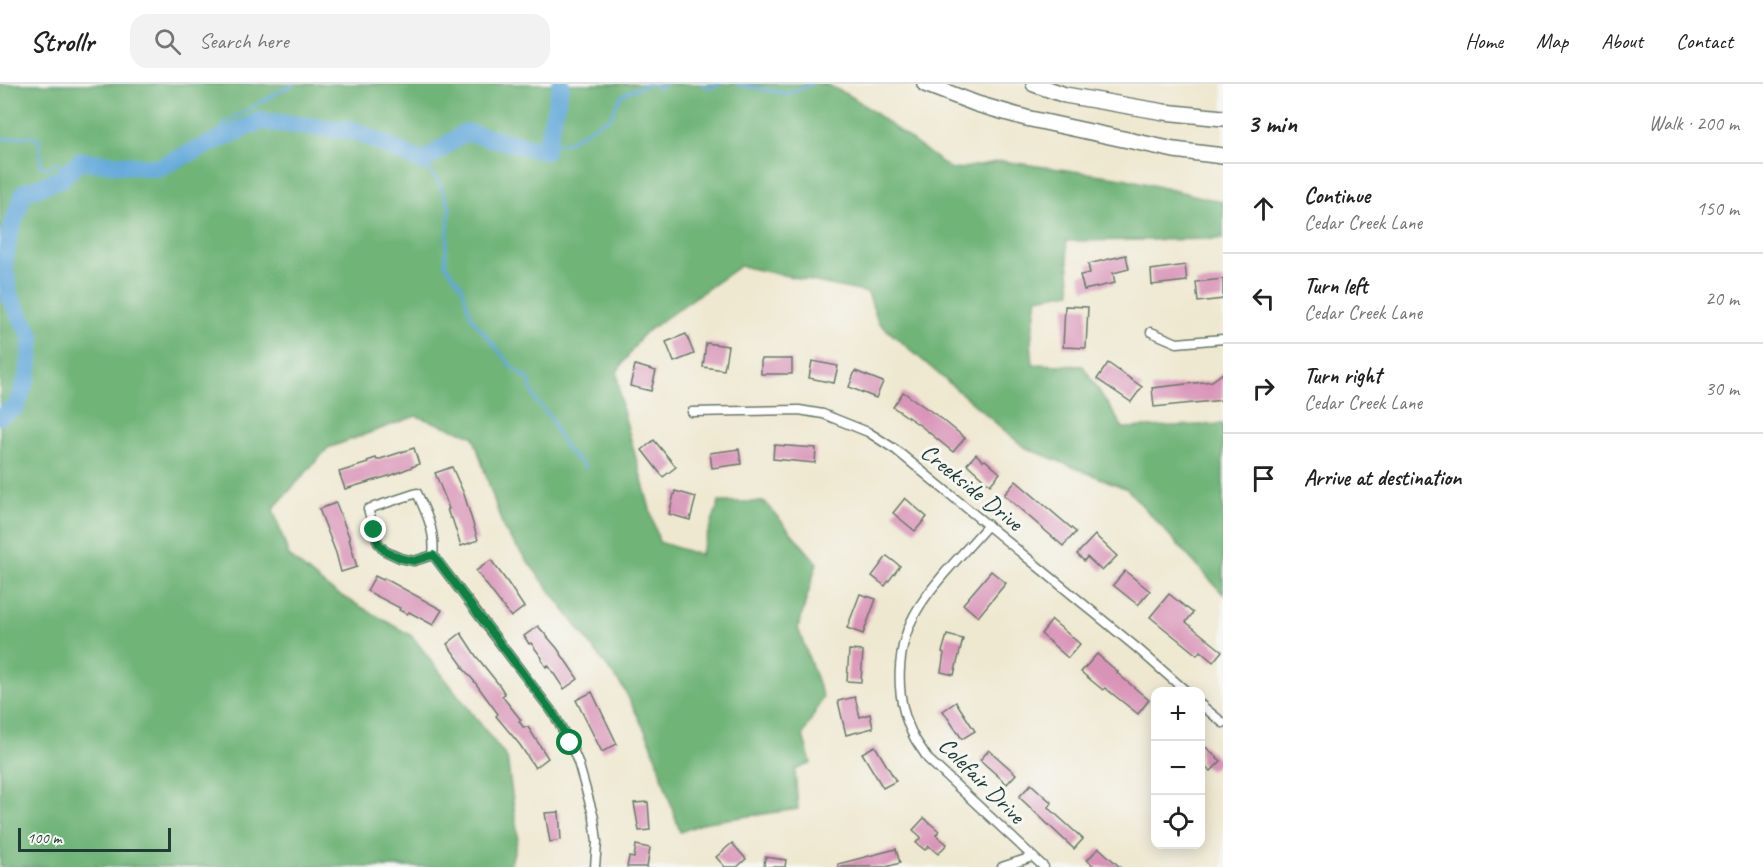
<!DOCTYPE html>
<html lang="en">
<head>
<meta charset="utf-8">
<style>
	:root { --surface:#fff; --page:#f2f2f2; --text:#222; --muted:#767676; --line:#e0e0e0 }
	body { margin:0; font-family:Caveat,sans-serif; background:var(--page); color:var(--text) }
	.controls { position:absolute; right:18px; bottom:18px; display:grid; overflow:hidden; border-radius:12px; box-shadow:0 3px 15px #0003 }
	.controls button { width:54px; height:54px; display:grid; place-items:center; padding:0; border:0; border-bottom:2px solid var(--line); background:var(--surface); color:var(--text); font:30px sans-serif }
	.scale { position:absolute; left:18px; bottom:15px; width:153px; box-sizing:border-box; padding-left:6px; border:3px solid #1f3d34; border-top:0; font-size:16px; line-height:21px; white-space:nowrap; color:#1f3d34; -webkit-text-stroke:4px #f6f6f2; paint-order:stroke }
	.stop { position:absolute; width:18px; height:18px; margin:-14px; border:4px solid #0b8043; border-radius:50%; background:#fff }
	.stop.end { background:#0b8043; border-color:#fff; box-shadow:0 2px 6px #0008 }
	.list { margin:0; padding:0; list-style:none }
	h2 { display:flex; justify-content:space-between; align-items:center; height:78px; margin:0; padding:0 24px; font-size:26px }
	h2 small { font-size:20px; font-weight:400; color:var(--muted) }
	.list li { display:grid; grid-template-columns:39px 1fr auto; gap:18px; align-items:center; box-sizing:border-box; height:90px; padding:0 24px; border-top:2px solid var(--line) }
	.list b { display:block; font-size:22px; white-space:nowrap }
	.list p { margin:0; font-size:20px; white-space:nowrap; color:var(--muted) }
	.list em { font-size:20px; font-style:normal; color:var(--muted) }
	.icon { flex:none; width:33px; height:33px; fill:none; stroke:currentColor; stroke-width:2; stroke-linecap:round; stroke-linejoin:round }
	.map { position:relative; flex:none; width:1223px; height:783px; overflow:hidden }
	header { display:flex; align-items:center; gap:36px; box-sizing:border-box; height:84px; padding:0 30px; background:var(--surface); border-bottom:2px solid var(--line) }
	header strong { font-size:28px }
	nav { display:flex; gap:33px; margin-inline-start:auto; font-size:21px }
	.search { width:420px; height:54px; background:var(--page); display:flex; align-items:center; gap:15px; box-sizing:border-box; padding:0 21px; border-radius:18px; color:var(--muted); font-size:22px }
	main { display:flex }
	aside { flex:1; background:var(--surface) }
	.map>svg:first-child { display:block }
	.forest { fill:#70b478; stroke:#487856; stroke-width:1.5 }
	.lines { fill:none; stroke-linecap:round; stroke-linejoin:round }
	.stream { stroke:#64a9da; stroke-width:3 }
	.river { stroke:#64a9da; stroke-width:18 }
	.building { fill:#d993b7 }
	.minor-casing { stroke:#68796b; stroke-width:11 }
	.motorway-casing { stroke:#68796b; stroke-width:18 }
	.minor { stroke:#fff; stroke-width:8 }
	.motorway { stroke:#fff; stroke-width:15 }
	.route { stroke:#0b8043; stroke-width:8 }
	.labels { text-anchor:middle; stroke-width:6; stroke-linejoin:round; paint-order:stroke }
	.street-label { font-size:24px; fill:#1f3d34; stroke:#f6f6f2 }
</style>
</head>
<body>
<header>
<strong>Strollr</strong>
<div class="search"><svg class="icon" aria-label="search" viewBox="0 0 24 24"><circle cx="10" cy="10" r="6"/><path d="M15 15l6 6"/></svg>Search here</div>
<nav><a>Home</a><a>Map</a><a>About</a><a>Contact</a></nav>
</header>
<main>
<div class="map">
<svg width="1223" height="783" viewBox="0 0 1223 783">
	<rect width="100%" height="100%" fill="#f6f6f2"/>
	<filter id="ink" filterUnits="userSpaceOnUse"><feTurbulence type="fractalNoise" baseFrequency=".0167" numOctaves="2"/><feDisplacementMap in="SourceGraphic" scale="12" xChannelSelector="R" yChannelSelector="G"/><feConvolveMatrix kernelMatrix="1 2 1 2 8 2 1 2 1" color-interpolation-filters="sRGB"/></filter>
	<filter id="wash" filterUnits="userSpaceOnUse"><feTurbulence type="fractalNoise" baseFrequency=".008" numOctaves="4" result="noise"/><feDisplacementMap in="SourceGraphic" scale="24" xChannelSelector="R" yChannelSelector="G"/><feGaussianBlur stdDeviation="1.35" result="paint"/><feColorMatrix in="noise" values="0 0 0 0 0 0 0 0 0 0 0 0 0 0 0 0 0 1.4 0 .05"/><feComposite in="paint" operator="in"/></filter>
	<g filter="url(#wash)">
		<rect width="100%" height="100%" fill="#efe8d0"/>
		<polygon class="forest" points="0,0 826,0 854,14 952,86 1002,77 1123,94 1223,118 1223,155 1066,157 1071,208 1037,214 1031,257 1033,280 1083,282 1123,344 1223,340 1223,510 1127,405 1024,363 878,238 868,209 740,182 643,250 617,288 622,323 659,458 700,471 719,418 765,418 817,479 798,544 823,613 803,651 811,679 795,686 798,725 707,738 680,748 651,659 624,605 504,446 473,352 416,332 328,364 273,425 289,472 328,504 412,552 507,674 518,753 510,783 0,783"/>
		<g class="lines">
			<g class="stream">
				<polyline points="652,0 659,4 666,0"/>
				<polyline points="702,0 710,4 722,0"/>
				<polyline points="736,0 788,10 811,0"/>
				<polyline points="0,55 31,52 39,56 41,82 48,84 59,78 61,95"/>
				<path d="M547,57L564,60L612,32C620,7 625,9 649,0"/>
				<polyline points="215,58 224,39 293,0"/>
				<polyline points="423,78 438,97 450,123 445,180 462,203 471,233 512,283 528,295 536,317 552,335 556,347 568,367 586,384"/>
			</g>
			<polyline class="river" points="0,332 16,323 28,291 32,254 9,211 4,180 9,151 24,108 61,95 80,77 157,84 260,37 355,47 423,78 465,48 545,67 561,0"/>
		</g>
		<g id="blocks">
			<g class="building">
				<polygon points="1126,171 1129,185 1113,189 1115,199 1084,206 1080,191 1090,189 1088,180"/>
				<polygon points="1185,181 1187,197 1152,201 1151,186"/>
				<polygon points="1223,195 1223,215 1198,218 1196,198"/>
				<polygon points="1065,222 1088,223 1086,264 1063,263"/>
				<polygon points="686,250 694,270 674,278 666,258"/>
				<polygon points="706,259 728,262 724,286 703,283"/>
				<rect x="761" y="275" width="31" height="15"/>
				<polygon points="812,277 838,282 834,299 809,294"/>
				<polygon points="1108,279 1142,303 1131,318 1097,295"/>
				<polygon points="635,281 656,287 651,307 630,302"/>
				<polygon points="855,287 883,298 876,314 849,303"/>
				<polygon points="1223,289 1223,316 1154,323 1152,304 1212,297"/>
				<polygon points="903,308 942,335 965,354 953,368 921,342 893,323"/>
				<polygon points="654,356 676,383 663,393 642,366"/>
				<polygon points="774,361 816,364 815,379 773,375"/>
				<polygon points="414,364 419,380 392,391 345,405 339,388 368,379 367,377 376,374 377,376"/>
				<polygon points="739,365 741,380 712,384 710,369"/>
				<polygon points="976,370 983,377 985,376 1000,389 990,401 967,380"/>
				<polygon points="452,383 464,410 478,456 461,462 452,434 450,434 447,425 449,425 446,416 435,389"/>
				<polygon points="1016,397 1076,448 1063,462 1004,411"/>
				<polygon points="675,407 696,413 690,436 669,430"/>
				<polygon points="905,414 927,433 915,447 893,429"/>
				<polygon points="336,419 350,455 349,455 357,483 341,488 336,469 319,425"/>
				<polygon points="1095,451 1117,472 1102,487 1087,473 1084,477 1077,470"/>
				<polygon points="887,472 900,482 885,502 872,492"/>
				<polygon points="491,476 508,499 524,523 511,533 476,487"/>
				<polygon points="991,487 1006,499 978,533 963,520"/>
				<polygon points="1125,487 1150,507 1138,521 1113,501"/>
				<polygon points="375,492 383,496 384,494 442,526 433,541 409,528 407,530 399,526 400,524 367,507"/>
				<polygon points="860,510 876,515 863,550 847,544"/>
				<polygon points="1169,510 1193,529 1186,538 1222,567 1213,578 1200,567 1197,571 1150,533"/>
				<polygon points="1052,536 1080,560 1068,574 1041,550"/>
				<polygon points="538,542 557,564 578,595 564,605 548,581 546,583 541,575 542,574 531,559 529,560 524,552"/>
				<polygon points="461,549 476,572 500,602 505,610 502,612 521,636 519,637 523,643 528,643 548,674 535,684 520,661 496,632 498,630 474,597 462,583 463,582 447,560"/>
				<polygon points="947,551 963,555 954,591 941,588 944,569 942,568"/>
				<polygon points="849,566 863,567 861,598 847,597"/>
				<polygon points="1097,570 1118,588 1117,589 1149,616 1138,630 1105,604 1103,606 1081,588"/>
				<polygon points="592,608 617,660 602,668 576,616"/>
				<polygon points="855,613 860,633 870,630 873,644 846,651 838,617"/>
				<polygon points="956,618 975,647 962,655 943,627"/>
				<polygon points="1200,658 1221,677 1211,687 1200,678"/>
				<polygon points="875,662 896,697 883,704 862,669"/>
				<polygon points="989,666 1016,690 1007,700 980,676"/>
				<polygon points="1031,700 1052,719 1048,723 1083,755 1074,765 1019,713"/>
				<polygon points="648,718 650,746 639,747 634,719"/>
				<polygon points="559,728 561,756 550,758 545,729"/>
				<polygon points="924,734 939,747 936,751 947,760 938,770 929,762 925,766 916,759 921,753 913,746"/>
				<polygon points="732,759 746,775 737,783 725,783 716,773"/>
				<polygon points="636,761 650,764 647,783 627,783 629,773 634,774"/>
				<polygon points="1099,764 1120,783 1095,783 1087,776"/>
				<polygon points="896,765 900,779 886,783 838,783 838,780"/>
				<polygon points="765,773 786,776 785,783 764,783"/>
			</g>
		</g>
	</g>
	<g filter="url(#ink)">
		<use href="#blocks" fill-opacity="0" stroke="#68796b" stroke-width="1.5"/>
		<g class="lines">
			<defs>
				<g id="minor">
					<polyline points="1151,248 1177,259 1223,255"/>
					<polyline points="692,328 799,326 823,330 868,348 896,366 1137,564 1187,608"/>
					<path d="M988,441C965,468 938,493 919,523C895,561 893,615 915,655C919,662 924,668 928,675L1044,783"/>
					<path d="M433,471L414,477L400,474L385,467L378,459L368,425L417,409C426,428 436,449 433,471L553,629L570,659L578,678L594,734L597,758L595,783"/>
					<polyline points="1200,620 1223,639"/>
					<polyline points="1002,783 1032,773"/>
				</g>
				<g id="motorway">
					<polyline points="925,0 977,20 1026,34 1174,66 1223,72"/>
					<polyline points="1034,0 1065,11 1164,28 1223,34"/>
				</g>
			</defs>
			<use href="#minor" class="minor-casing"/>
			<use href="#motorway" class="motorway-casing"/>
			<use href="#minor" class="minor"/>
			<use href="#motorway" class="motorway"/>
		</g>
	</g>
	<g class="lines" filter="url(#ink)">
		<polyline class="route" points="374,446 378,459 385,467 400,474 414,477 433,471 553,629 570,659"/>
	</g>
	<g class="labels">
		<g class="street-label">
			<text transform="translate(972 403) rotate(39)" y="8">Creekside Drive</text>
			<text transform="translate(982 696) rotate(45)" y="8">Colefair Drive</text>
		</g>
	</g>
</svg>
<div class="controls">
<button>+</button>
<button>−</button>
<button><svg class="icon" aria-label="locate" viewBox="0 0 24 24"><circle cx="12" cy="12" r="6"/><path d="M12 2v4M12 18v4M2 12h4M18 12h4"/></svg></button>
</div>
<div class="scale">100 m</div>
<div class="stop" style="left:570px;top:659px"></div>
<div class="stop end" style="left:374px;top:446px"></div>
</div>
<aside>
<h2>3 min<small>Walk · 200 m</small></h2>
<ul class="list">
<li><svg class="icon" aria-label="ahead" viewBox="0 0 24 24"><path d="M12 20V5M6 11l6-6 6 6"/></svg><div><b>Continue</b><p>Cedar Creek Lane</p></div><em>150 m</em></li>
<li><svg class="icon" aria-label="left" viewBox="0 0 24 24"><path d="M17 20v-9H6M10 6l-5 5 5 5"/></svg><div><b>Turn left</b><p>Cedar Creek Lane</p></div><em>20 m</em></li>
<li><svg class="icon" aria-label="right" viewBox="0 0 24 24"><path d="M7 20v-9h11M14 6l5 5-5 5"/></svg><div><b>Turn right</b><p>Cedar Creek Lane</p></div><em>30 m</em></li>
<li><svg class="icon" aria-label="arrive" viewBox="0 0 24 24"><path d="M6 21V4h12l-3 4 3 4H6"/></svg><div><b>Arrive at destination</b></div></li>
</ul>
</aside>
</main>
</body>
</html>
